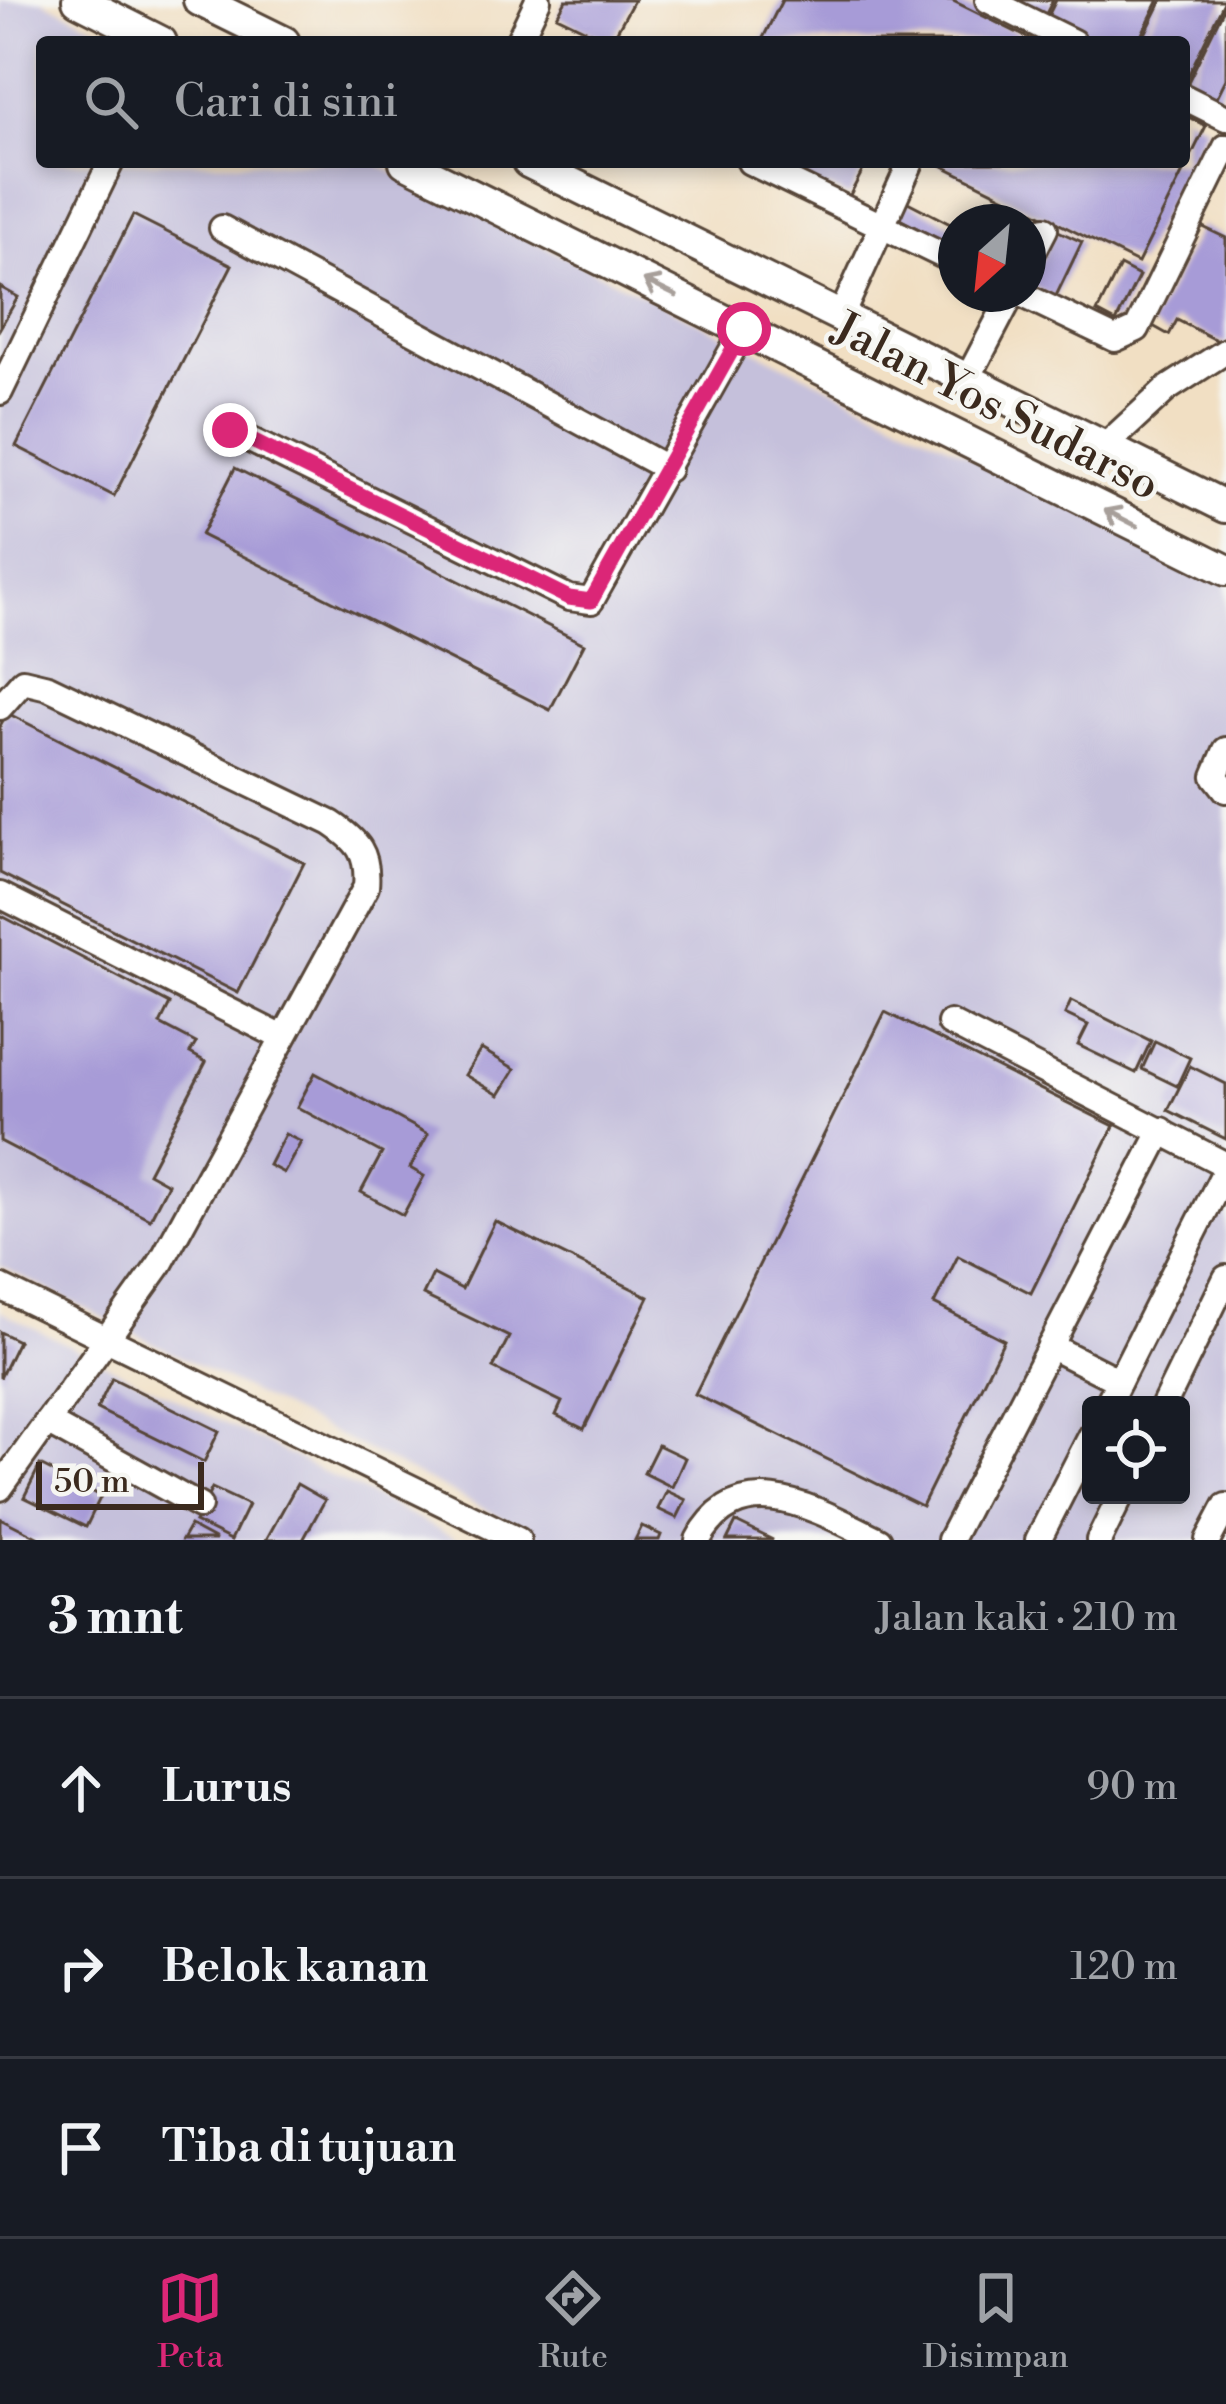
<!DOCTYPE html>
<html lang="id">
<head>
<meta charset="utf-8">
<style>
	:root { --surface:#171b24; --page:#242831; --text:#f1f3f6; --muted:#9ea1a6; --line:#363941; --accent:#db2777 }
	body { margin:0; font-family:"Libre Bodoni",serif; background:var(--page); color:var(--text) }
	.controls { position:absolute; right:36px; bottom:36px; display:grid; overflow:hidden; border-radius:12px; box-shadow:0 6px 18px #0003 }
	.controls button { width:108px; height:108px; display:grid; place-items:center; padding:0; border:0; border-bottom:3px solid var(--line); background:var(--surface); color:var(--text); font:60px sans-serif }
	.compass { position:absolute; left:938px; top:204px; width:108px; height:108px; border-radius:50%; background:var(--surface); box-shadow:0 6px 18px #0003; rotate:207deg }
	.scale { position:absolute; left:36px; bottom:30px; width:168px; box-sizing:border-box; padding-left:12px; border:6px solid #3b2a1e; border-top:0; font-size:33px; line-height:42px; white-space:nowrap; color:#3b2a1e; -webkit-text-stroke:9px #f6f6f2; paint-order:stroke }
	.stop { position:absolute; width:36px; height:36px; margin:-27px; border:9px solid #db2777; border-radius:50%; background:#fff }
	.stop.end { background:#db2777; border-color:#fff; box-shadow:0 3px 12px #0008 }
	.list { margin:0; padding:0; list-style:none }
	h2 { display:flex; justify-content:space-between; align-items:center; height:156px; margin:0; padding:0 48px; font-size:51px }
	h2 small { font-size:39px; font-weight:400; color:var(--muted) }
	.list li { display:grid; grid-template-columns:78px 1fr auto; gap:36px; align-items:center; box-sizing:border-box; height:180px; padding:0 48px; border-top:3px solid var(--line) }
	.list b { display:block; font-size:45px; white-space:nowrap }
	.list em { font-size:39px; font-style:normal; color:var(--muted) }
	.icon { flex:none; width:66px; height:66px; fill:none; stroke:currentColor; stroke-width:2; stroke-linecap:round; stroke-linejoin:round }
	.map { position:relative; flex:none; width:1226px; height:1540px; overflow:hidden }
	.search { position:absolute; background:var(--surface); box-shadow:0 6px 18px #0003; left:36px; right:36px; top:36px; height:132px; display:flex; align-items:center; gap:30px; box-sizing:border-box; padding:0 42px; border-radius:12px; color:var(--muted); font-size:45px }
	.sheet { height:696px; background:var(--surface) }
	nav { display:flex; justify-content:space-around; align-items:center; box-sizing:border-box; height:168px; border-top:3px solid var(--line); background:var(--surface); font-size:33px; color:var(--muted) }
	nav a { display:grid; justify-items:center; gap:6px }
	nav .on { color:var(--accent) }
	.map>svg:first-child { display:block }
	.industrial { fill:#c5c0db; fill-rule:evenodd }
	.building { fill:#a79bd7 }
	.lines { fill:none; stroke-linecap:round; stroke-linejoin:round }
	.minor-casing { stroke:#564537; stroke-width:30 }
	.major-casing { stroke:#564537; stroke-width:36 }
	.minor { stroke:#fff; stroke-width:24 }
	.major { stroke:#fff; stroke-width:30 }
	.oneway { stroke:#a79f9a }
	.route { stroke:#db2777; stroke-width:15 }
	.labels { text-anchor:middle; stroke-width:9; stroke-linejoin:round; paint-order:stroke }
	.street-label { font-size:45px; fill:#3b2a1e; stroke:#f6f6f2 }
</style>
</head>
<body>
<div class="map">
<svg width="1226" height="1540" viewBox="0 0 1226 1540">
	<rect width="100%" height="100%" fill="#f6f6f2"/>
	<filter id="ink" filterUnits="userSpaceOnUse"><feTurbulence type="fractalNoise" baseFrequency=".00833" numOctaves="2"/><feDisplacementMap in="SourceGraphic" scale="24" xChannelSelector="R" yChannelSelector="G"/><feConvolveMatrix kernelMatrix="1 2 1 2 8 2 1 2 1" color-interpolation-filters="sRGB"/></filter>
	<filter id="wash" filterUnits="userSpaceOnUse"><feTurbulence type="fractalNoise" baseFrequency=".004" numOctaves="4" result="noise"/><feDisplacementMap in="SourceGraphic" scale="48" xChannelSelector="R" yChannelSelector="G"/><feGaussianBlur stdDeviation="2.7" result="paint"/><feColorMatrix in="noise" values="0 0 0 0 0 0 0 0 0 0 0 0 0 0 0 0 0 1.4 0 .05"/><feComposite in="paint" operator="in"/></filter>
	<g filter="url(#wash)">
		<rect width="100%" height="100%" fill="#f1dfc3"/>
		<g class="industrial">
			<path d="M0,0H42L127,42H42V162H372L1226,581V1540H546L0,1266ZM1091,1405H1181V1495H1091Z"/>
			<polygon points="0,1311 459,1540 0,1540"/>
		</g>
		<g id="blocks">
			<g class="building">
				<polygon points="566,0 634,0 611,42 557,16"/>
				<polygon points="782,0 951,0 1036,42 761,42"/>
				<polygon points="1006,0 1053,0 1044,18"/>
				<polygon points="1056,0 1159,0 1138,42 1091,42 1046,20"/>
				<polygon points="1162,0 1225,0 1184,84 1184,42 1141,42"/>
				<polygon points="1226,4 1226,79 1214,103 1185,88"/>
				<polygon points="1184,115 1206,126 1138,263 935,162 1184,162"/>
				<polygon points="758,162 867,162 849,197 829,187 825,195"/>
				<polygon points="900,198 954,226 946,243 892,215"/>
				<polygon points="133,215 232,265 114,496 16,446"/>
				<polygon points="1201,226 1226,238 1226,345 1177,320 1169,335 1151,325"/>
				<polygon points="1056,230 1082,242 1055,298 1030,285"/>
				<polygon points="1120,266 1139,276 1116,322 1097,312"/>
				<polygon points="0,287 18,297 0,328"/>
				<polygon points="235,468 584,644 550,710 201,535"/>
				<polygon points="7,713 304,863 238,993 0,873 0,726"/>
				<polygon points="0,915 170,1004 160,1024 196,1043 190,1053 206,1062 148,1173 168,1184 150,1219 0,1141"/>
				<polygon points="1071,1001 1151,1041 1136,1073 1078,1045 1088,1025 1065,1014"/>
				<polygon points="885,1012 1114,1126 1031,1293 958,1256 934,1304 1004,1340 922,1506 695,1394"/>
				<polygon points="1155,1041 1190,1058 1177,1086 1142,1069"/>
				<polygon points="481,1049 515,1069 499,1095 465,1075"/>
				<polygon points="1190,1066 1226,1084 1226,1139 1168,1110"/>
				<polygon points="315,1073 428,1134 410,1168 424,1176 403,1215 361,1192 382,1153 297,1107"/>
				<polygon points="285,1134 301,1142 284,1173 269,1165"/>
				<polygon points="495,1221 649,1297 584,1429 556,1415 562,1402 493,1368 509,1337 423,1295 433,1274 462,1289"/>
				<polygon points="0,1332 18,1341 0,1378"/>
				<polygon points="112,1378 219,1431 204,1462 97,1409"/>
				<polygon points="658,1445 685,1458 672,1487 644,1473"/>
				<polygon points="40,1465 101,1496 86,1527 24,1497"/>
				<polygon points="297,1484 325,1500 303,1540 266,1540"/>
				<polygon points="212,1488 248,1505 231,1540 195,1522"/>
				<polygon points="667,1491 686,1500 677,1518 658,1509"/>
				<polygon points="0,1518 43,1540 0,1540"/>
				<polygon points="736,1522 773,1540 727,1540"/>
				<polygon points="190,1526 216,1540 182,1540"/>
				<polygon points="642,1526 661,1535 659,1540 635,1540"/>
			</g>
		</g>
	</g>
	<g filter="url(#ink)">
		<use href="#blocks" fill-opacity="0" stroke="#564537" stroke-width="3"/>
		<g class="lines">
			<defs>
				<g id="minor">
					<polyline points="988,0 1073,42"/>
					<polyline points="518,42 538,0"/>
					<polyline points="1184,97 1226,118"/>
					<polyline points="750,162 956,262"/>
					<polyline points="222,228 668,469"/>
					<polyline points="1028,262 1045,229"/>
					<polyline points="1021,294 1115,339 1137,329 1226,147"/>
					<polyline points="841,316 911,162"/>
					<polyline points="968,378 1012,294"/>
					<polyline points="0,392 111,162"/>
					<polyline points="230,430 569,598 591,601 744,329"/>
					<polyline points="1103,448 1167,389 1226,351"/>
					<path d="M0,707L23,681L48,687L331,823C358,841 369,853 366,887L160,1264L0,1488"/>
					<polyline points="1226,750 1215,776 1226,790"/>
					<polyline points="0,895 283,1038"/>
					<polyline points="950,1023 1226,1165"/>
					<polyline points="0,1287 518,1540"/>
					<polyline points="1050,1346 1119,1381"/>
					<polyline points="1107,1405 1226,1169"/>
					<polyline points="1164,1405 1226,1278"/>
					<polyline points="47,1422 199,1506"/>
					<path d="M698,1540C740,1462 819,1511 879,1540"/>
					<polyline points="950,1540 1162,1130"/>
					<polyline points="1038,1540 1091,1436"/>
					<polyline points="1099,1540 1121,1495"/>
					<polyline points="1208,1540 1226,1506"/>
				</g>
				<g id="major">
					<polyline points="78,0 161,42"/>
					<polyline points="199,0 284,42"/>
					<polyline points="405,162 1226,570"/>
					<polyline points="528,162 1226,507"/>
				</g>
			</defs>
			<use href="#minor" class="minor-casing"/>
			<use href="#major" class="major-casing"/>
			<use href="#minor" class="minor"/>
			<use href="#major" class="major"/>
		</g>
		<defs><path id="oneway-shaft" d="M-6 0H5M1.5-3L5.5 0L1.5 3" fill="none" stroke-width="1.6" stroke-linecap="round" stroke-linejoin="round" transform="scale(3)"/></defs>
		<g class="oneway">
			<use href="#oneway-shaft" transform="translate(660 288) rotate(-154)"/>
			<use href="#oneway-shaft" transform="translate(1121 518) rotate(-153)"/>
		</g>
	</g>
	<g class="lines" filter="url(#ink)">
		<polyline class="route" points="230,430 569,598 591,601 744,329"/>
	</g>
	<g class="labels">
		<g class="street-label">
			<text transform="translate(997 405) rotate(27)" y="16">Jalan Yos Sudarso</text>
		</g>
	</g>
</svg>
<div class="controls">
<button><svg class="icon" aria-label="locate" viewBox="0 0 24 24"><circle cx="12" cy="12" r="6"/><path d="M12 2v4M12 18v4M2 12h4M18 12h4"/></svg></button>
</div>
<svg class="compass" viewBox="-18 -18 36 36"><path d="M0-13l5 13h-10z" fill="#e53935"/><path d="M0 13l5-13h-10z" fill="#9ea1a6"/></svg>
<div class="scale">50 m</div>
<div class="stop" style="left:744px;top:329px"></div>
<div class="stop end" style="left:230px;top:430px"></div>
<div class="search"><svg class="icon" aria-label="search" viewBox="0 0 24 24"><circle cx="10" cy="10" r="6"/><path d="M15 15l6 6"/></svg>Cari di sini</div>
</div>
<section class="sheet">
<h2>3 mnt<small>Jalan kaki · 210 m</small></h2>
<ul class="list">
<li><svg class="icon" aria-label="ahead" viewBox="0 0 24 24"><path d="M12 20V5M6 11l6-6 6 6"/></svg><div><b>Lurus</b></div><em>90 m</em></li>
<li><svg class="icon" aria-label="right" viewBox="0 0 24 24"><path d="M7 20v-9h11M14 6l5 5-5 5"/></svg><div><b>Belok kanan</b></div><em>120 m</em></li>
<li><svg class="icon" aria-label="arrive" viewBox="0 0 24 24"><path d="M6 21V4h12l-3 4 3 4H6"/></svg><div><b>Tiba di tujuan</b></div></li>
</ul>
</section>
<nav>
<a class="on"><svg class="icon" aria-label="map" viewBox="0 0 24 24"><path d="M3 6l6-2 6 2 6-2v14l-6 2-6-2-6 2zM9 4v14M15 6v14"/></svg>Peta</a>
<a><svg class="icon" aria-label="directions" viewBox="0 0 24 24"><path d="M12 3l9 9-9 9-9-9zM9 14v-3h6M13 9l2 2-2 2"/></svg>Rute</a>
<a><svg class="icon" aria-label="saved" viewBox="0 0 24 24"><path d="M7 4h10v16l-5-4-5 4z"/></svg>Disimpan</a>
</nav>
</body>
</html>
